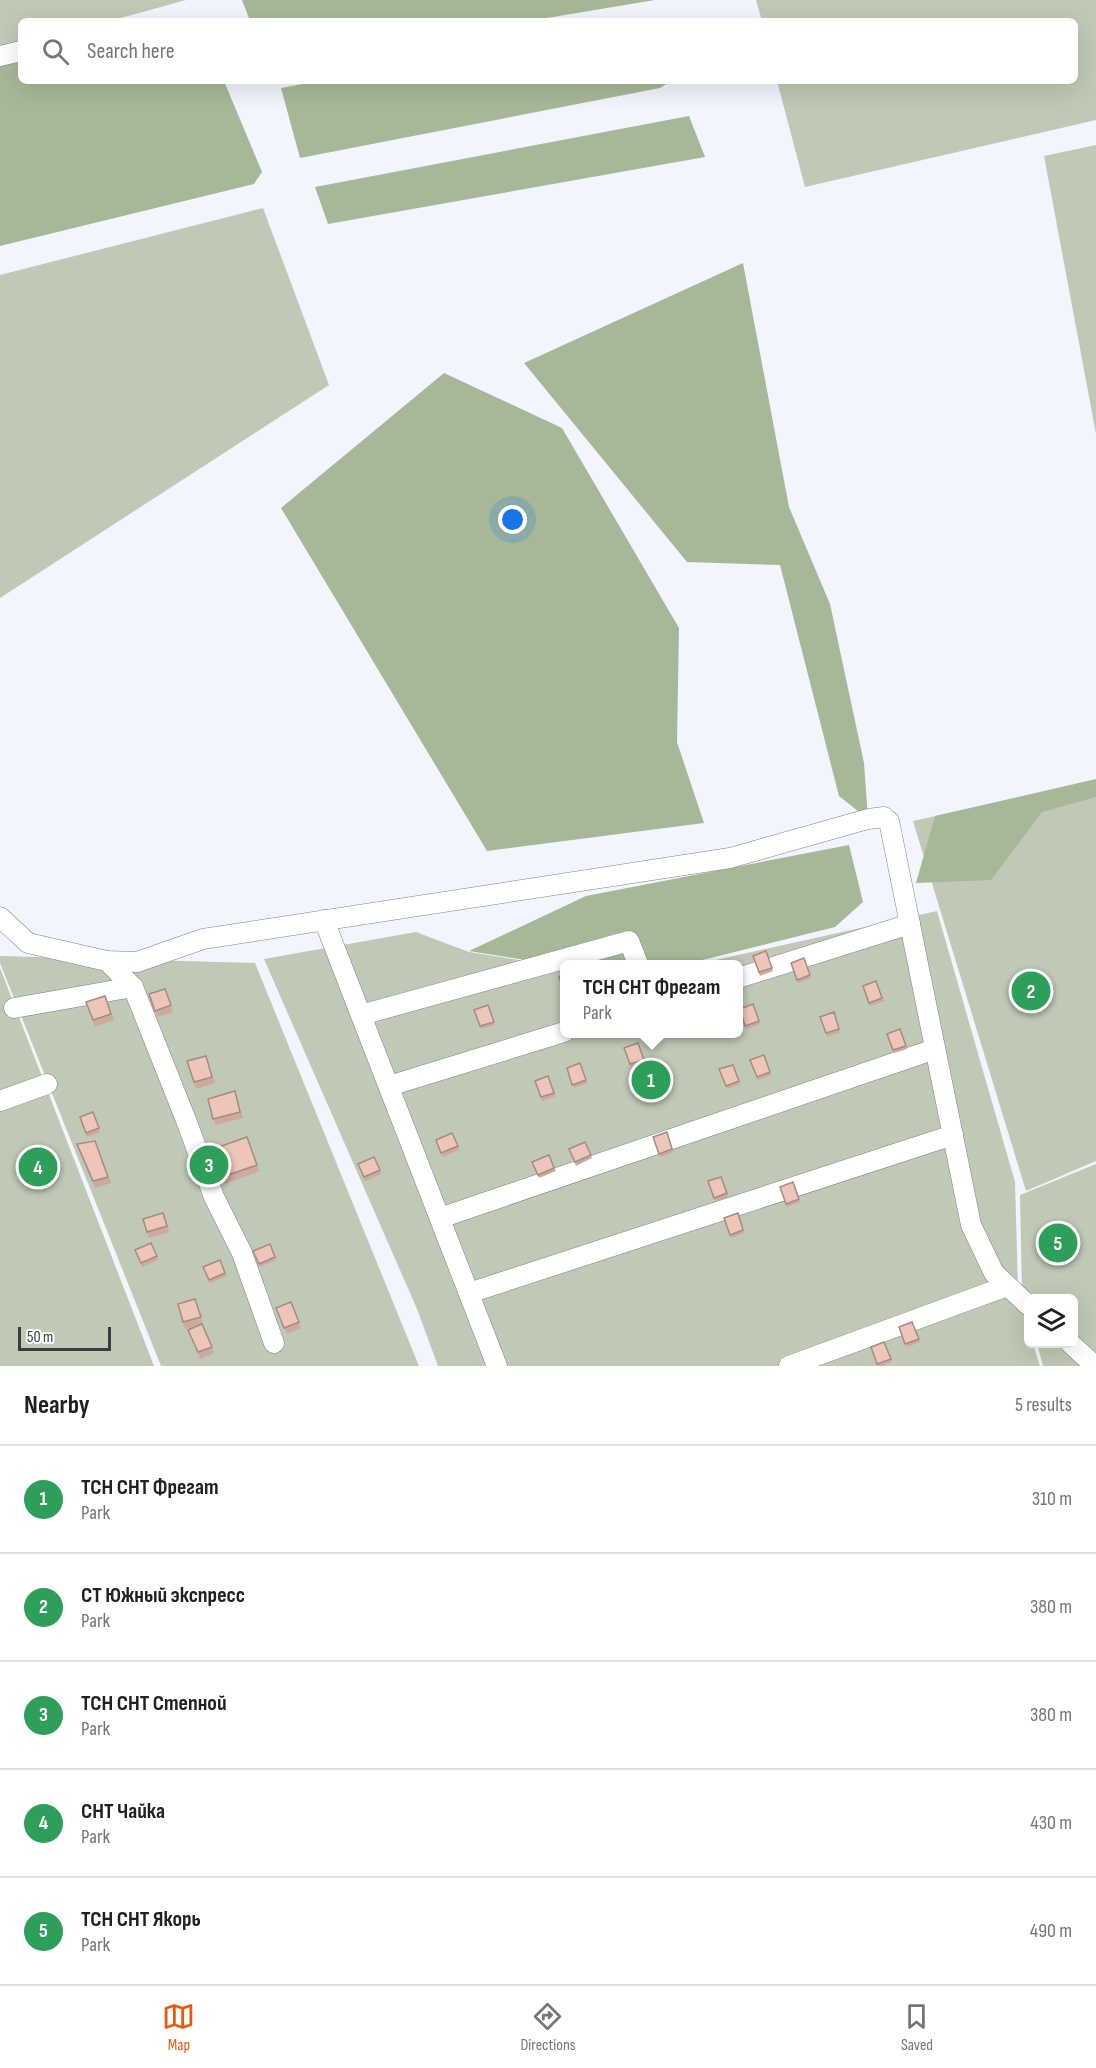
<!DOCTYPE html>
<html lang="en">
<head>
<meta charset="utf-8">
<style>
	:root { --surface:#fff; --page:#f2f2f2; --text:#202124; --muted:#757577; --line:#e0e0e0; --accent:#ea580c }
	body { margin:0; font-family:"Sofia Sans Condensed",sans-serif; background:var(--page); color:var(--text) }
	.controls { position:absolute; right:18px; bottom:18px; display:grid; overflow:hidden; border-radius:9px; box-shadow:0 6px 24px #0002 }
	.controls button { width:54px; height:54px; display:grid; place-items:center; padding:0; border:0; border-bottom:2px solid var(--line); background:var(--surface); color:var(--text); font:30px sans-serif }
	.scale { position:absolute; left:18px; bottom:15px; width:93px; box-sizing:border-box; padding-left:6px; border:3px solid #3b3c41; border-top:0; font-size:16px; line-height:21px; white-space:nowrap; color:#3b3c41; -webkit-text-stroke:4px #fff; paint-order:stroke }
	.you { position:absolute; left:513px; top:520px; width:21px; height:21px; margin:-15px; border:4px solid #fff; border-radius:50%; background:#1a73e8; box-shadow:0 0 0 9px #1a73e833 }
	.badge { display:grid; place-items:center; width:39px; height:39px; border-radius:50%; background:var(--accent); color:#fff; font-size:20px; font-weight:700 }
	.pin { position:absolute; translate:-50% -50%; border:3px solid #fff; box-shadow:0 2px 6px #0006 }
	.popup { position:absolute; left:560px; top:960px; width:183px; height:78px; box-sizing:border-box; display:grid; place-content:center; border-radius:9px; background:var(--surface); filter:drop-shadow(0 2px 4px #0005); font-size:20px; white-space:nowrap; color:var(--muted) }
	.popup b { font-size:22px; color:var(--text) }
	.popup::after { content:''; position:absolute; left:50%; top:100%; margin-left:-12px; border:12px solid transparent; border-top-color:var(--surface) }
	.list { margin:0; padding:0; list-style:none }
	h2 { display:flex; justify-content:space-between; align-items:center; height:78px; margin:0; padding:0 24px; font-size:26px }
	h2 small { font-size:20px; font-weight:400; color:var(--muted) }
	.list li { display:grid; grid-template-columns:39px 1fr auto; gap:18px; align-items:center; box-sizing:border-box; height:108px; padding:0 24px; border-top:2px solid var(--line) }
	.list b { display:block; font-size:22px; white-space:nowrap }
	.list p { margin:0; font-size:20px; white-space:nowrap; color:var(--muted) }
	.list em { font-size:20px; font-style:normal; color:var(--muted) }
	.icon { flex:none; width:33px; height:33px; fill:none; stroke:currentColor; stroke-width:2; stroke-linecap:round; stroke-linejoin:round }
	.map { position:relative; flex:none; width:1096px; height:1366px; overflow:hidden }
	.search { position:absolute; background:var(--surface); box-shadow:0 6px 24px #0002; left:18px; right:18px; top:18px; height:66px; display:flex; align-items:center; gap:15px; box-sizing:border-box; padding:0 21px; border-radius:9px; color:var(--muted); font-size:22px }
	.sheet { height:618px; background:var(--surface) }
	nav { display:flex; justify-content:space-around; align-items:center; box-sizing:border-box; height:84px; border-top:2px solid var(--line); background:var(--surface); font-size:16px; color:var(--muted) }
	nav a { display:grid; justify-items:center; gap:3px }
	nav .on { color:var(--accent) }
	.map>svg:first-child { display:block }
	.green { fill:#bfc9b5 }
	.forest { fill:#a7b898 }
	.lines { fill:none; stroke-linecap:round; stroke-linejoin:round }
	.minor-casing { stroke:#7e818b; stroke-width:21 }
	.minor { stroke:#fff; stroke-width:20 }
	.wall { fill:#ccaa9f }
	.building { fill:#edc6b9; stroke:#a68b82; stroke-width:1.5 }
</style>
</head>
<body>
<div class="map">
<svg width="1096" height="1366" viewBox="0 0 1096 1366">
	<rect width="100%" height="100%" fill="#f2f4fe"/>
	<g class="green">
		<polygon points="0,0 186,0 110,21 21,21 21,45 0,51"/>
		<polygon points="756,0 1096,0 1096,120 805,187 777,81 1075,81 1075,21 762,21"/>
		<polygon points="1096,145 1096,434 1044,156"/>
		<polygon points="263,208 329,385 0,598 0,275"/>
		<polygon points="1096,781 1096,1161 1026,1191 913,821"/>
		<polygon points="937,911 1015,1182 1018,1289 1028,1327 1028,1344 1033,1344 1040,1366 438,1366 417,1309 264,959 416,932 469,952 564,967 564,1034 738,1034 738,964 698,964"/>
		<polygon points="0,956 255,963 419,1366 161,1366 0,963"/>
		<polygon points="0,968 154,1366 0,1366"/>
		<polygon points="1096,1164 1096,1366 1043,1366 1037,1344 1074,1344 1074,1298 1028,1298 1028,1314 1022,1291 1020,1195"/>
	</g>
	<g class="forest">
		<polygon points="242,0 655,0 529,21 250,21"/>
		<polygon points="21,57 21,81 224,81 262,172 254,184 0,246 0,63"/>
		<polygon points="320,81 671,81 660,88 300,158 281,88"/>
		<polygon points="689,116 705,157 328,224 315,187"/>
		<polygon points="743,263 789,507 830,604 864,763 868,819 839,796 780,565 687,562 524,363"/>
		<polygon points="444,373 562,428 679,628 677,742 704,823 487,851 281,508"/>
		<polygon points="1096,779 1096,797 1042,812 991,880 916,883 935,816"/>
		<polygon points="849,845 863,902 835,927 686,964 564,966 469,951 586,896"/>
	</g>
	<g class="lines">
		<defs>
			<g id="minor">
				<polyline points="0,56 21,51"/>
				<polyline points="889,821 971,1225 994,1273 1028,1305"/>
				<polyline points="0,917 28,943 107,961 137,962 203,939 730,858 868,819 884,817"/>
				<polyline points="324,920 497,1366"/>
				<polyline points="107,961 133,987 186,1120 214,1197 242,1253 274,1343"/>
				<polyline points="738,978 910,924"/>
				<polyline points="14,1008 133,987"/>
				<polyline points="361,1015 629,941 638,964"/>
				<polyline points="389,1086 564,1032"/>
				<polyline points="0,1101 47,1084"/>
				<polyline points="440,1218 935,1049"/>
				<polyline points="469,1293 953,1135"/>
				<polyline points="1071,1344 1095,1366"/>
				<polyline points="789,1366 1007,1286"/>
			</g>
		</defs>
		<use href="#minor" class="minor-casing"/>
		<use href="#minor" class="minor"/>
	</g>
	<g class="wall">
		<polygon points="766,951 773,971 760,976 753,956"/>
		<polygon points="804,958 811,978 798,983 791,963"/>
		<polygon points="876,981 884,1001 870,1006 863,986"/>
		<polygon points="165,989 173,1012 157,1017 149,994"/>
		<polygon points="105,996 114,1020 95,1027 86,1002"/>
		<polygon points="753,1004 760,1024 747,1029 740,1009"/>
		<polygon points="488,1005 495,1025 481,1029 474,1010"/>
		<polygon points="834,1012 841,1032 827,1037 820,1017"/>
		<polygon points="900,1029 907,1049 894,1053 887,1034"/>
		<polygon points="638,1043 645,1063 631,1068 624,1048"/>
		<polygon points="764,1055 771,1075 758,1080 750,1060"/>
		<polygon points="206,1056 215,1083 196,1089 187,1061"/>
		<polygon points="580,1063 587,1083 574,1088 567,1068"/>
		<polygon points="733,1065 740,1084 727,1089 719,1069"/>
		<polygon points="548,1076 556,1096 542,1101 535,1081"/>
		<polygon points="237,1098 243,1118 216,1125 213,1119"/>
		<polygon points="93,1112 100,1132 87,1137 80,1117"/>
		<polygon points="667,1132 674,1152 660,1157 653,1137"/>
		<polygon points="452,1133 459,1150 443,1157 436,1140"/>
		<polygon points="247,1137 259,1171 225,1184 213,1149"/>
		<polygon points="95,1141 111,1183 95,1188 79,1150"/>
		<polygon points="585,1142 592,1158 576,1166 569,1149"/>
		<polygon points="549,1155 556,1171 539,1178 532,1162"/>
		<polygon points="374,1157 381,1174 365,1181 358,1164"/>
		<polygon points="721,1177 728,1197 715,1201 708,1181"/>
		<polygon points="793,1182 800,1202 787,1207 780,1187"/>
		<polygon points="738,1213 744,1233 731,1238 724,1218"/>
		<polygon points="166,1219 169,1232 149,1238 147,1232"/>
		<polygon points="151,1243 158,1260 142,1267 135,1250"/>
		<polygon points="270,1244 276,1260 260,1267 253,1251"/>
		<polygon points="220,1260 227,1276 210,1283 203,1267"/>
		<polygon points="291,1302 301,1328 287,1334 276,1308"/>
		<polygon points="198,1306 203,1324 185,1329 183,1322"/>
		<polygon points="912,1322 920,1342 907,1347 899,1327"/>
		<polygon points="191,1337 212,1347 214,1353 200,1359"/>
		<polygon points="884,1342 892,1362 882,1366 878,1366 871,1347"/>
	</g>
	<g class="building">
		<polygon points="766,951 772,968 759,972 753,956"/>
		<polygon points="804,958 810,975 797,980 791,963"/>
		<polygon points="564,975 564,990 559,977"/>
		<polygon points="876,981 882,998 869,1003 863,986"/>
		<polygon points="165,989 171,1005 155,1011 149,994"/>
		<polygon points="105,996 111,1014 93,1020 86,1002"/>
		<polygon points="753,1004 759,1021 745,1026 740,1009"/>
		<polygon points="488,1005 494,1022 480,1026 474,1010"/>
		<polygon points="834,1012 839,1029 826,1033 820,1017"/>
		<polygon points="900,1029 906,1046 893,1050 887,1034"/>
		<polygon points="638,1043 644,1060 630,1064 624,1048"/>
		<polygon points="764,1055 770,1072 757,1077 750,1060"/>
		<polygon points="206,1056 212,1077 194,1082 187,1061"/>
		<polygon points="580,1063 586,1080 572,1085 567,1068"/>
		<polygon points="733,1065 739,1081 726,1086 719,1069"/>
		<polygon points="548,1076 554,1093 541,1097 535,1081"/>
		<polygon points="235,1091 240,1112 213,1119 208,1099"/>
		<polygon points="93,1112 99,1128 86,1133 80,1117"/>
		<polygon points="667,1132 672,1149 659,1154 653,1137"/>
		<polygon points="452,1133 458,1146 441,1153 436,1140"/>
		<polygon points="247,1137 257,1165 222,1177 213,1149"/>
		<polygon points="95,1141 108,1177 93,1181 77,1144"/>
		<polygon points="585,1142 591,1155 575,1162 569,1149"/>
		<polygon points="549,1155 554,1168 538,1175 532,1162"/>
		<polygon points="374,1157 380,1170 364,1177 358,1164"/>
		<polygon points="721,1177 727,1193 714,1198 708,1181"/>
		<polygon points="793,1182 799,1199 786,1204 780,1187"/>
		<polygon points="163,1213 167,1226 147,1232 143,1219"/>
		<polygon points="738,1213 743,1230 730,1235 724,1218"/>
		<polygon points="151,1243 157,1256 141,1263 135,1250"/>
		<polygon points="270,1244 275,1257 259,1264 253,1251"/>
		<polygon points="220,1260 225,1273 209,1280 203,1267"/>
		<polygon points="195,1299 201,1317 183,1322 178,1304"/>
		<polygon points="291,1302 299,1322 284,1328 276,1308"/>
		<polygon points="912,1322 919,1339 905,1344 899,1327"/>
		<polygon points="202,1324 212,1347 198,1352 188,1330"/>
		<polygon points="884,1342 891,1359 877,1364 871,1347"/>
	</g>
</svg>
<div class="controls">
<button><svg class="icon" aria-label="layers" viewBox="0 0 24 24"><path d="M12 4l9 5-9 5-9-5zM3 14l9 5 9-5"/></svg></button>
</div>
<div class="scale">50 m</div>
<div class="you"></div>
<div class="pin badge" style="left:651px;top:1080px;background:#2e9e5b">1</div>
<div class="popup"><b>ТСН СНТ Фрегат</b>Park</div>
<div class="pin badge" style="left:1031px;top:991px;background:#2e9e5b">2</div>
<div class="pin badge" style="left:209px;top:1165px;background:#2e9e5b">3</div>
<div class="pin badge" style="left:38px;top:1167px;background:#2e9e5b">4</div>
<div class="pin badge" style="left:1058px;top:1243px;background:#2e9e5b">5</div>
<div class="search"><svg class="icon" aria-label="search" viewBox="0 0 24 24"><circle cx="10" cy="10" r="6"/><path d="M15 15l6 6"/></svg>Search here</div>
</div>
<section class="sheet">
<h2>Nearby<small>5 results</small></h2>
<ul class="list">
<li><span class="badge" style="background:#2e9e5b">1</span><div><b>ТСН СНТ Фрегат</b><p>Park</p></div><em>310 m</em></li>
<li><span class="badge" style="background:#2e9e5b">2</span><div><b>СТ Южный экспресс</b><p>Park</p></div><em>380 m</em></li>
<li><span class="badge" style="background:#2e9e5b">3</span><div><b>ТСН СНТ Степной</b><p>Park</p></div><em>380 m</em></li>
<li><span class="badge" style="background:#2e9e5b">4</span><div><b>СНТ Чайка</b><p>Park</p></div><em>430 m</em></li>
<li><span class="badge" style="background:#2e9e5b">5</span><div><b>ТСН СНТ Якорь</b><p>Park</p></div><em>490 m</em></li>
</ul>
</section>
<nav>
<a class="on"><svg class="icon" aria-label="map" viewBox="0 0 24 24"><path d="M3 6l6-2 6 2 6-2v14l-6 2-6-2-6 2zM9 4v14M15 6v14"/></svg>Map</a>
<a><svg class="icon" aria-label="directions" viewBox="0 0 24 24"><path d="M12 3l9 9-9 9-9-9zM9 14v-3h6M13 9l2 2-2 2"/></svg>Directions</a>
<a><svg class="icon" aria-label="saved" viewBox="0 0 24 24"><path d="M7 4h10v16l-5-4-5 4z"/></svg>Saved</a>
</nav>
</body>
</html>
